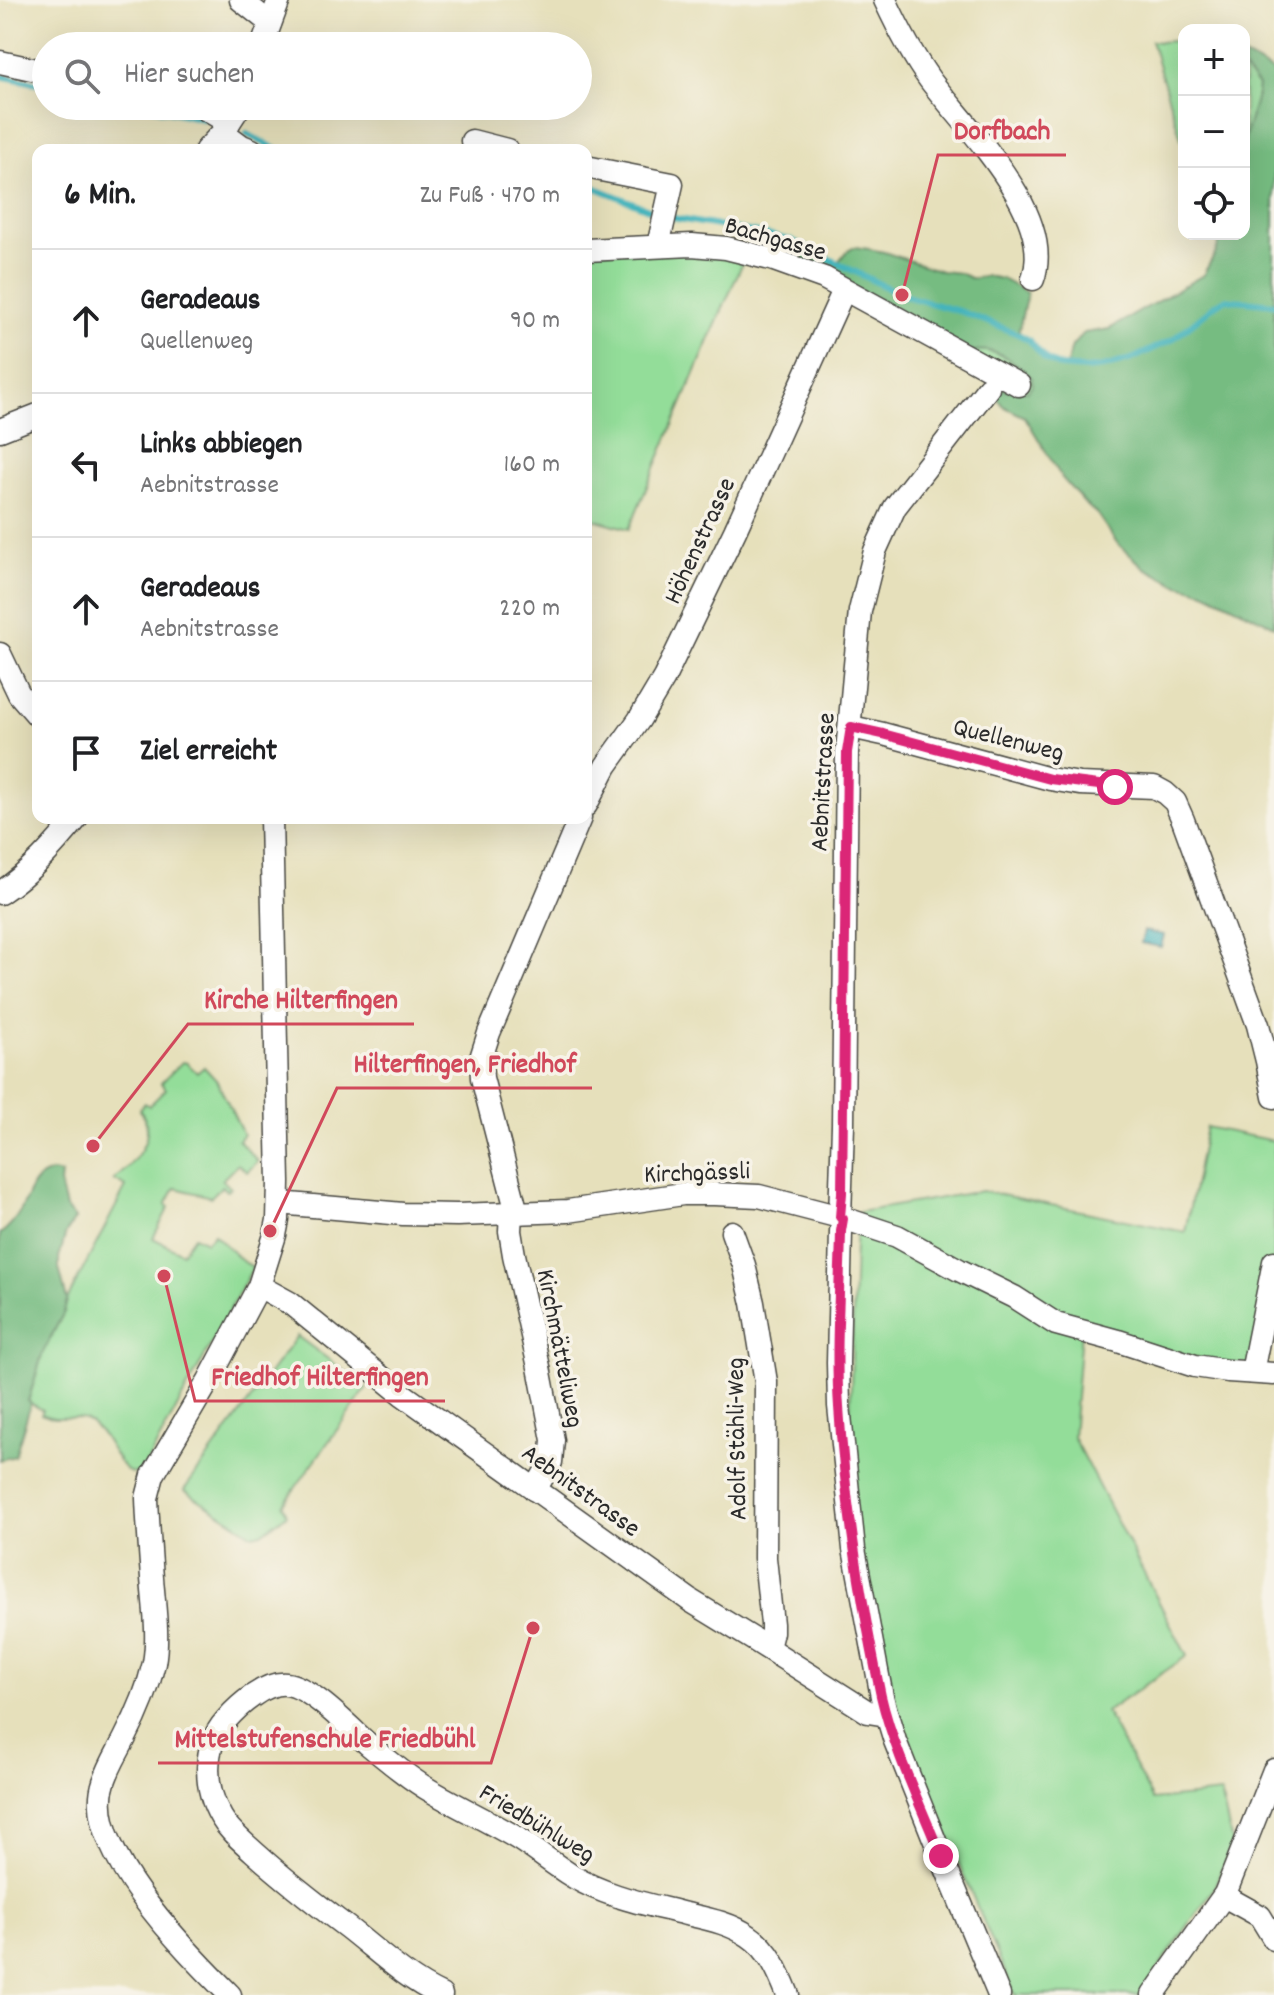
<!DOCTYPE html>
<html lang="de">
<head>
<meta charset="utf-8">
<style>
	:root { --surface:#fff; --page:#f2f2f2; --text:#202124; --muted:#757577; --line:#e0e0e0 }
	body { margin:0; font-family:Dekko,sans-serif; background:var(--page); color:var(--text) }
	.controls { position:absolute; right:24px; top:24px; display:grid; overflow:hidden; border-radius:16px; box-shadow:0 8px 32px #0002 }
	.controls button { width:72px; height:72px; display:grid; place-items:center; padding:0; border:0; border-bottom:2px solid var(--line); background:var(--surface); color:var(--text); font:40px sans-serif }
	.stop { position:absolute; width:24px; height:24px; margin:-18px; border:6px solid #db2777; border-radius:50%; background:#fff }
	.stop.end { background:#db2777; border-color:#fff; box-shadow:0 2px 8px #0008 }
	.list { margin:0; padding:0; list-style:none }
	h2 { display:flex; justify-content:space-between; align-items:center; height:104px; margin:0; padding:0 32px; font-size:34px }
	h2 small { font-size:26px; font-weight:400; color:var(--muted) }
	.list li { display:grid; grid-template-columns:52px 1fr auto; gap:24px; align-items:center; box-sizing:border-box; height:144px; padding:0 32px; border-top:2px solid var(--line) }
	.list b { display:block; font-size:30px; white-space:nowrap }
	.list p { margin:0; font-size:26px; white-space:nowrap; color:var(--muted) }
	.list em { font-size:26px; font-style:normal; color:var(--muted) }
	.icon { flex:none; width:44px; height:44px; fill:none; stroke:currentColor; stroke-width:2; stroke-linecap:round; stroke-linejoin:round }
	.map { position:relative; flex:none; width:1274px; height:1995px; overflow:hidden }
	.search { position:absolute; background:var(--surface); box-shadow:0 8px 32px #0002; left:32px; top:32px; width:560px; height:88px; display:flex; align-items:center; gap:20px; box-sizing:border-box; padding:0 28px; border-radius:44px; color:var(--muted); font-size:30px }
	.panel { position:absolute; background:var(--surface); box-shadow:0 8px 32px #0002; left:32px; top:144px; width:560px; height:680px; border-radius:16px }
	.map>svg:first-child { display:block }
	.green { fill:#93dd99; stroke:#5f8462; stroke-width:2 }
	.forest { fill:#76bc81; stroke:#507456; stroke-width:2 }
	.water { fill:#44b4bc; stroke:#387074; stroke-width:2 }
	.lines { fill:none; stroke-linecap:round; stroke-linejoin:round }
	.stream { stroke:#44b4bc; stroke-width:6 }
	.minor-casing { stroke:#474641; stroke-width:25 }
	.minor { stroke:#fff; stroke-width:22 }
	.route { stroke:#db2777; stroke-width:10 }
	.labels { text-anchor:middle; stroke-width:7; stroke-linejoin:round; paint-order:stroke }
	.street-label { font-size:26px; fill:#2b2b2b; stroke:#f7f3e8 }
	.leader { fill:none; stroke:#d1495b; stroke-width:3 }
	.callout-dot { fill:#d1495b; stroke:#f7f3e8; stroke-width:3 }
	.callout-label { font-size:28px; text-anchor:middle; font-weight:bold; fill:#d1495b; stroke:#f7f3e8; stroke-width:7; stroke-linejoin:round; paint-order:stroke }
</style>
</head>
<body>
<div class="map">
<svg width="1274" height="1995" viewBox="0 0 1274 1995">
	<rect width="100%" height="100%" fill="#f7f3e8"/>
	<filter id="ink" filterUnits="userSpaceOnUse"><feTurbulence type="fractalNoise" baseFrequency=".0125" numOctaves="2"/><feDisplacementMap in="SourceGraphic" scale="16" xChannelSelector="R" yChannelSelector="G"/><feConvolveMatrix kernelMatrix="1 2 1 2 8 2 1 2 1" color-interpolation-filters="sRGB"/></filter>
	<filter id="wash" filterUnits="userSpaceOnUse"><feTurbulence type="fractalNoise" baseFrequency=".006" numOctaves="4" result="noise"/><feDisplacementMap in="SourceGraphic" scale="32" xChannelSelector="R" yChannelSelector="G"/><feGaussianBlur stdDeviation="1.8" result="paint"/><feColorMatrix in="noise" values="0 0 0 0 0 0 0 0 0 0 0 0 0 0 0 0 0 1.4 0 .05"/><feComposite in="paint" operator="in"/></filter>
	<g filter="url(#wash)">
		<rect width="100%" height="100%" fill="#e6e0bb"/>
		<g class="green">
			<polygon points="1184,40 1184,148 1151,41 1160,42"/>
			<path d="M1244,69L1258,86C1257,105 1248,123 1244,142Z"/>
			<polygon points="586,250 747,253 713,331 629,529 586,517"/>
			<path d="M978,349C1003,354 1014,360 1032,378V385L1028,391L994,389L962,354Z"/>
			<path d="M182,1062L187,1063L197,1073L204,1067L217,1081L243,1134L238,1140L258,1161L247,1172L238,1164L222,1180L231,1188L227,1191L222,1186L211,1197L175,1188L166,1205L169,1207L153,1238L182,1253L194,1236L206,1242L214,1234L242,1261L253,1267L142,1472C137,1473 134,1474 129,1472C120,1468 107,1440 99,1431C78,1407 61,1425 41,1414L43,1410L28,1402L43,1352L64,1312L67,1300L126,1187L114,1180C133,1164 161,1135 139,1110L145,1103L149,1106L166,1089L161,1083Z"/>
			<polygon points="1206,1127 1274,1141 1274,1262 1252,1372 1081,1331 1073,1437 1187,1656 1106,1712 1153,1800 1221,1793 1232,1843 1214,1888 1140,1995 1015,1995 902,1731 848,1494 855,1244 859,1212 982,1191 1185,1232"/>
			<polygon points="297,1336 367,1388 283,1505 287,1514 262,1533 253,1535 184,1490"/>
		</g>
		<g class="forest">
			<path d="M1244,56L1274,72V626L1205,592L1176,584L1145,568L1118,544L1097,514L1085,504L1062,478L1025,417L1003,406L997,398L994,389L1028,391L1032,385V378C1011,357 992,344 962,354L805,261C797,247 746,237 728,232L720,226L793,241L837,263L847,251L855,247L869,249L884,252L941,271L960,273L972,279L986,276L1002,279L1027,293L1018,334C1037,345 1043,364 1066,367L1072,346L1084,333L1109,329L1203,275L1216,252L1221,234H1244C1244,203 1241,171 1245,140C1247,121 1257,105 1258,86L1244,69Z"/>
			<path d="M52,1172L61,1174L60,1184L66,1208L75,1219L66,1233L59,1258V1268L67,1300L64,1312L43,1352L28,1401L31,1403L15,1456L0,1460V1234C10,1227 15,1220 21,1210C30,1193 31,1177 52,1172Z"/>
		</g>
		<polygon class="water" points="1144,931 1164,935 1161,947 1141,943"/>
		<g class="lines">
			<g class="stream">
				<polyline points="0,76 46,85"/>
				<polyline points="146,106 203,119"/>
				<polyline points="247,134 278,150"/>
				<polyline points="586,184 651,210 678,219 753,232 793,241 902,295 962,312 1018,334 1029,340 1046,360 1061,367 1086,369 1104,367 1132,359 1172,340 1215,305 1225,299 1274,304"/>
			</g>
		</g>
	</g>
	<g filter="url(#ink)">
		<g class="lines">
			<defs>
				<g id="minor">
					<polyline points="241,0 270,23"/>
					<path d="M885,0C898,28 912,55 930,80C966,128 1056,214 1033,279"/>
					<polyline points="262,46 279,0"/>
					<polyline points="0,62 46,72"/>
					<polyline points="200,106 229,123"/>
					<polyline points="223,132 242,146 252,150"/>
					<polyline points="472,141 507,150"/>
					<polyline points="206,150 223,132 240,106"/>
					<polyline points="586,167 672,184 658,246"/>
					<polyline points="586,250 692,245 726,248 771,259 824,278 1019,385"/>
					<polyline points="0,430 38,415"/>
					<polyline points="0,654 19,694 38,716"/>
					<polyline points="851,727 883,734 1050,779 1080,784 1154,787 1165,793 1175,802 1183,820 1258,1025 1267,1061 1274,1097"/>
					<polyline points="586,805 606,766 639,720 664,678 735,531 844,290"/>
					<path d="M0,893C31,872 54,846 77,818"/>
					<polyline points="279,1203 403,1214 457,1215 568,1211 683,1194 714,1194 759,1196 840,1217 897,1236 959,1270 1014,1297 1056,1324 1118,1341 1195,1366 1228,1371 1274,1374"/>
					<polyline points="511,1213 510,1231 514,1255 539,1367 553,1440 551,1462 535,1490"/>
					<polyline points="517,1213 482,1078 481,1058 489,1033 580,818"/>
					<polyline points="840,1217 843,1125 847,752 860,611 875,551 895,507 988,388"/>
					<polyline points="843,1219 841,1231 838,1363 839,1406 854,1549 882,1697 887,1715"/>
					<polyline points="732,1232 744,1265 753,1303 766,1382 765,1558 772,1624 772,1632 768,1648"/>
					<polyline points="259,1286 290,1303 402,1394 691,1601 753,1639 868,1712 887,1715 895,1741 941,1856 999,1995"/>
					<polyline points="1252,1372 1274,1262"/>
					<polyline points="1224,1896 1260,1916 1274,1939"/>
					<path d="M230,1995C187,1952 81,1847 104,1782C109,1766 118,1752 125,1738C137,1715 148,1689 154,1663C159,1636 154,1606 152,1578C150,1551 148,1525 147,1498L153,1475L209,1380L259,1286L275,1235L278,1220L279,1182L271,818"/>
					<path d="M441,1995C405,1978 380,1953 348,1928C316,1904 284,1879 254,1852C242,1841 229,1831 221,1817C204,1788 202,1747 226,1720C239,1705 265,1682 286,1684C310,1686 350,1728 368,1744C387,1760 406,1776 426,1788C456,1806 487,1820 517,1838C536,1850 553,1864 572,1876C607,1897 647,1904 686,1914C708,1919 730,1923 749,1936C770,1950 779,1972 788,1995"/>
					<polyline points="1153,1995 1225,1894 1274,1770"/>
				</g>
			</defs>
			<use href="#minor" class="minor-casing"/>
			<use href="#minor" class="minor"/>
		</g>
	</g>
	<g class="lines" filter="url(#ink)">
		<path class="route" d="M941,1856C921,1806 893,1748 881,1696C861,1601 845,1505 839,1407C835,1349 840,1289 841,1231L843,1219L840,1217L842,1193L846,846L847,752L851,727L883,734L1050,779L1115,787"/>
	</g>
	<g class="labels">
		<g class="street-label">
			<text transform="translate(776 237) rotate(16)" y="9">Bachgasse</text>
			<text transform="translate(698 540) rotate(-65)" y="9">Höhenstrasse</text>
			<text transform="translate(1009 738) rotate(14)" y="9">Quellenweg</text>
			<text transform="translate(821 782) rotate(-87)" y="9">Aebnitstrasse</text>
			<text transform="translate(697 1171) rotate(-2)" y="9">Kirchgässli</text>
			<text transform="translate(562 1348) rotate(79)" y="9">Kirchmätteliweg</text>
			<text transform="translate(735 1439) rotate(-91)" y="9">Adolf Stähli-Weg</text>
			<text transform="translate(582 1489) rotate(36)" y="9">Aebnitstrasse</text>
			<text transform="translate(538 1822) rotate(31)" y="9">Friedbühlweg</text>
		</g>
	</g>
	<path class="leader" d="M902 295L938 155H1066M93 1146L188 1024H414M270 1231L337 1088H592M164 1276L195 1401H445M533 1628L491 1763H158"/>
	<g class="callout-dot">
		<circle cx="902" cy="295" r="8"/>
		<circle cx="93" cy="1146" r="8"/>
		<circle cx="270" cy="1231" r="8"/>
		<circle cx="164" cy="1276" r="8"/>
		<circle cx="533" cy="1628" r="8"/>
	</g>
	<g class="callout-label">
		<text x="1002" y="139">Dorfbach</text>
		<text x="301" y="1008">Kirche Hilterfingen</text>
		<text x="465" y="1072">Hilterfingen, Friedhof</text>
		<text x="320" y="1385">Friedhof Hilterfingen</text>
		<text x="325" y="1747">Mittelstufenschule Friedbühl</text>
	</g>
</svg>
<div class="controls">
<button>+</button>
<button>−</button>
<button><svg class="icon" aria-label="locate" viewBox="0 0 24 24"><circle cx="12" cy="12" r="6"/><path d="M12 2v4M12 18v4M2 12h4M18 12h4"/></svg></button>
</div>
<div class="stop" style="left:1115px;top:787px"></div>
<div class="stop end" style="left:941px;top:1856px"></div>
<div class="search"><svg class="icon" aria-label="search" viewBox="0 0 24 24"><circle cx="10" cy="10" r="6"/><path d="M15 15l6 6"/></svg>Hier suchen</div>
<section class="panel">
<h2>6 Min.<small>Zu Fuß · 470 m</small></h2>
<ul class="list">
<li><svg class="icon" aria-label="ahead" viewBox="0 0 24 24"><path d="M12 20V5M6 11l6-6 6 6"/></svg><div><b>Geradeaus</b><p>Quellenweg</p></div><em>90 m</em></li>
<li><svg class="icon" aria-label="left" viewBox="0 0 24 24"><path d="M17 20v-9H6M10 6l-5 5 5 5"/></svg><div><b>Links abbiegen</b><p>Aebnitstrasse</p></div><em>160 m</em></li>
<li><svg class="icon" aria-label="ahead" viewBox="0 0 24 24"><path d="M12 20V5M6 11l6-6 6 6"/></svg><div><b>Geradeaus</b><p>Aebnitstrasse</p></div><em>220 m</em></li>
<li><svg class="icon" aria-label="arrive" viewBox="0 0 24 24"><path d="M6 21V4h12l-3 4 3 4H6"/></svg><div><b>Ziel erreicht</b></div></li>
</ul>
</section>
</div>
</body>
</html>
